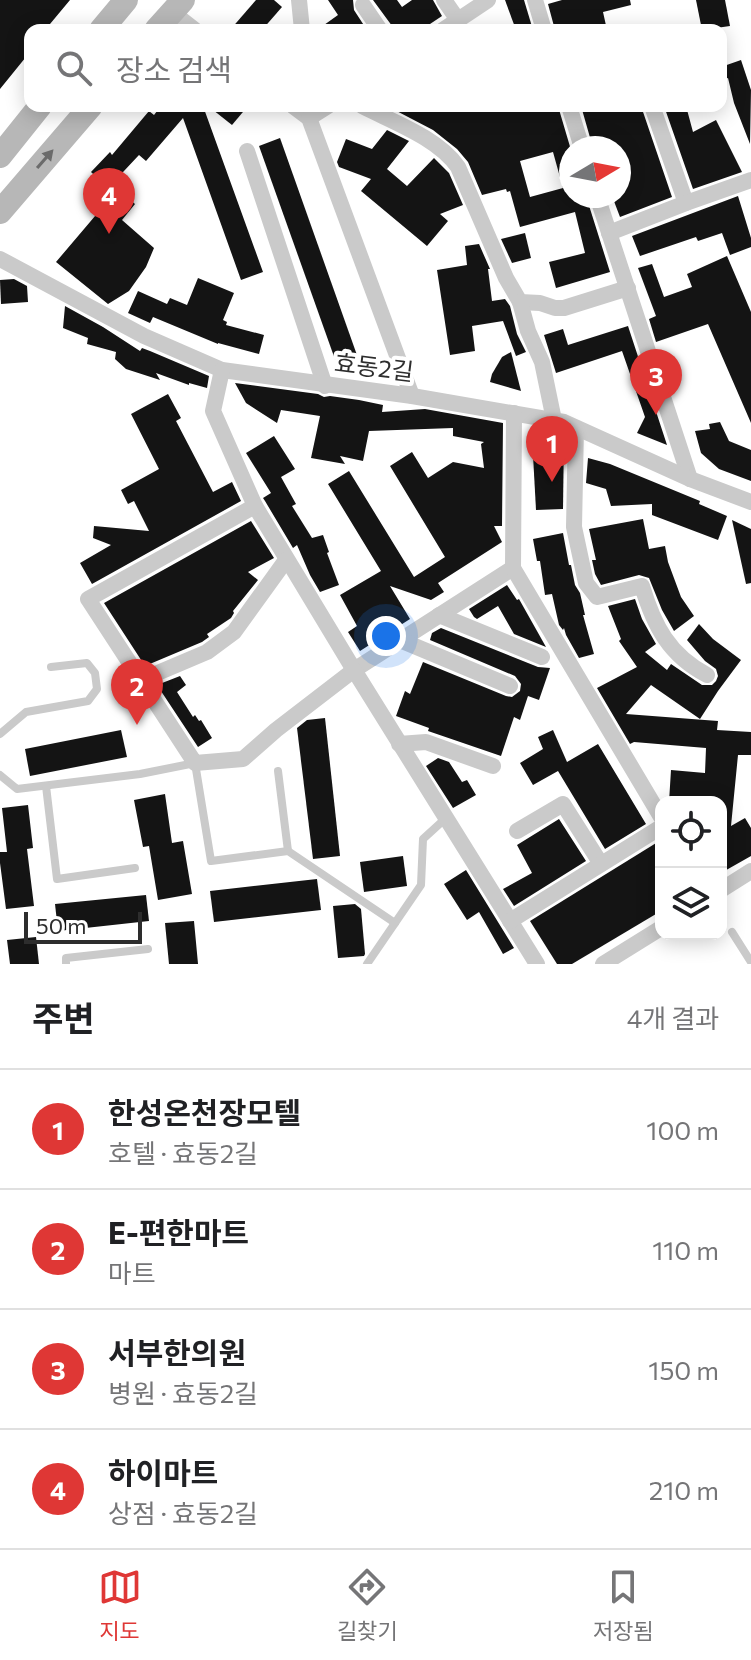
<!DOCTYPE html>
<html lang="ko">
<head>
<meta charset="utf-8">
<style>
	:root { --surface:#fff; --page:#f2f2f2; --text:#202124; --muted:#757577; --line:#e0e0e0; --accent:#df3735 }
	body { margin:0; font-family:Commissioner,"Noto Sans KR",sans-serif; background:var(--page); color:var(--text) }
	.controls { position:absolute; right:24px; bottom:24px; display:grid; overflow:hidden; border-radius:16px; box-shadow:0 4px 20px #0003 }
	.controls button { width:72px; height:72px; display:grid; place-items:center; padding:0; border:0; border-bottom:2px solid var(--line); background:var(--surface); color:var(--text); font:40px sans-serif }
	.compass { position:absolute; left:559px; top:136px; width:72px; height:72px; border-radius:50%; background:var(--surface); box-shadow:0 4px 20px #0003; rotate:80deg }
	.scale { position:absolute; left:24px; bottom:20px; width:118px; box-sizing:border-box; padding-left:8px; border:4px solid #2d2d2d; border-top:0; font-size:22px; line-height:28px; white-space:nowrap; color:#2d2d2d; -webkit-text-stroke:6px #fff; paint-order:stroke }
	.you { position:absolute; left:386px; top:636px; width:28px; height:28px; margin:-20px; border:6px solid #fff; border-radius:50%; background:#1a73e8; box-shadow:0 0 0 12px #1a73e833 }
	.badge { display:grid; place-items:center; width:52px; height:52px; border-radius:50%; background:var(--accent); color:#fff; font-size:26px; font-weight:700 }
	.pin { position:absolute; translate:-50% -66px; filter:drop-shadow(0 2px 4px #0008) }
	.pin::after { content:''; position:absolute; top:42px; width:28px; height:24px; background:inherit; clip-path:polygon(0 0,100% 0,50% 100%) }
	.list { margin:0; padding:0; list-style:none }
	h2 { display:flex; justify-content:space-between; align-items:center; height:104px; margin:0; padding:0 32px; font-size:34px }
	h2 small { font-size:26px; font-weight:400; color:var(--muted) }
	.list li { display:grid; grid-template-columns:52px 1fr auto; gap:24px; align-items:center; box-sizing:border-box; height:120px; padding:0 32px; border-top:2px solid var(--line) }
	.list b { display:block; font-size:30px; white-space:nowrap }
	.list p { margin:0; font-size:26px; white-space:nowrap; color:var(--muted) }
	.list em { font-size:26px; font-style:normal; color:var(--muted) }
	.icon { flex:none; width:44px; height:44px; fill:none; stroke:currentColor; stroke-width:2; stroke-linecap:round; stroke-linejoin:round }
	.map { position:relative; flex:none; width:751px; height:964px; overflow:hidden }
	.search { position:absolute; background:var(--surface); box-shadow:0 4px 20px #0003; left:24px; right:24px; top:24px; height:88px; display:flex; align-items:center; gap:20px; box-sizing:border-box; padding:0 28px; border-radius:16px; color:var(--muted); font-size:30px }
	.sheet { height:584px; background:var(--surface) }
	nav { display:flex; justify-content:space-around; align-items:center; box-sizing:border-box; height:112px; border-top:2px solid var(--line); background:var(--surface); font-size:22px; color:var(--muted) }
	nav a { display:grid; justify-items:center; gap:4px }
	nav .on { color:var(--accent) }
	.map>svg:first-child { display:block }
	.building { fill:#141414; fill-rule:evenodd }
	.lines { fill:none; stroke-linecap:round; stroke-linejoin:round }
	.lane { stroke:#cacaca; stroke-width:8 }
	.street { stroke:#cacaca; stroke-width:16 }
	.secondary { stroke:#b7b7b7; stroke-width:24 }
	.oneway { fill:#6b6b6b }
	.labels { text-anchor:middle; stroke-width:8; stroke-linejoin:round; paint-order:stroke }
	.street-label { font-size:24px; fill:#2d2d2d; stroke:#fff }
</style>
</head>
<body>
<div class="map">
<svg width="751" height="964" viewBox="0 0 751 964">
	<rect width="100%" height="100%" fill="#fff"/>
	<g class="building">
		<polygon points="0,0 70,0 45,30 30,30 30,52 0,89"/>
		<polygon points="256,0 274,0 282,7 262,30 230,30"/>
		<polygon points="328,0 353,0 354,10 365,27 361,30 317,30 338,15"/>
		<polygon points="373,0 397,0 402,7 412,0 433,0 442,16 421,30 395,30"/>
		<polygon points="505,0 524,0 533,30 516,30"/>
		<polygon points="562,0 630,0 631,5 603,12 607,30 555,30 548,4"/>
		<polygon points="696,0 725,0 730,26 702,30"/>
		<polygon points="741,60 751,90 750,144 734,103 728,78 721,80 721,67"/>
		<polygon points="161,106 203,106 263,272 241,280 183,118 146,161 139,155 108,188 91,172 110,152 112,155 149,111 154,115"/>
		<polygon points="208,106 248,106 232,125"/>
		<path d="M387,106H558L571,150V196H586L610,272L556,288L549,262L585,253L575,212L520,227L510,191L507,192L506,189L482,195L468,162L457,149L433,130ZM553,152L563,188L530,197L520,161Z"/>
		<polygon points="581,106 641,106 672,197 620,217 612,196 619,196 619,148 593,148"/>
		<polygon points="664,106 686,106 693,132 716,120 742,172 693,189"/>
		<polygon points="387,130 409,141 387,169 407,186 434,158 449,173 463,205 440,214 448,221 427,246 361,191 371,179 339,167 337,162 346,139 372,149"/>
		<polygon points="280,138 358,358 337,365 259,146"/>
		<polygon points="118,189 135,204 122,220 154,248 146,267 129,291 108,304 56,262"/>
		<polygon points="738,196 751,238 751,247 730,255 722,233 698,241 696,237 640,256 632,236"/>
		<polygon points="525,233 531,258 512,263 501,239"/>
		<polygon points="479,244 490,269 488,269 492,301 505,299 510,306 517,334 526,352 516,356 503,321 472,326 475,351 450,355 437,270 467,265 465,246"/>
		<polygon points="727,256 751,312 751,423 708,324 656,342 649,319 656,316 638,268 652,264 664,297 692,287 687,274"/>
		<polygon points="198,278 234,293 223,320 227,322 226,325 264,335 259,354 218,343 218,344 153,317 150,323 128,313 138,291 167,304 170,298 187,305"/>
		<polygon points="14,279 27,286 28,302 1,304 0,280"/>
		<polygon points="65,306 103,327 140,351 142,348 150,351 209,376 207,388 189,383 189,385 156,373 160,380 126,369 115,359 116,352 87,344 88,338 63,328"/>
		<polygon points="628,326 667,445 637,433 645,417 622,351 556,373 544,335 563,329 568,345"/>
		<polygon points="511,352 521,391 490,382 492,374 502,357"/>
		<polygon points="235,383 318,394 324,397 330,396 359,400 383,405 382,412 425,409 503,423 502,526 494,526 502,542 438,583 444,592 431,600 390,586 410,619 360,651 348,632 357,626 340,595 381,571 328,484 349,471 414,577 445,557 390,466 412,452 428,478 453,462 484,468 481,444 484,442 453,436 453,428 369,431 363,461 340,456 345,464 311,458 320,416 281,410 277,423 246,403"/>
		<polygon points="168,394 181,418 176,421 213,492 232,482 241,501 92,584 80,563 111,545 93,538 94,526 149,531 134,501 128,504 121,490 159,469 131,414"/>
		<polygon points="720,422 729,441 751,450 751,481 719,469 701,453 695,431 710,429 709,424"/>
		<polygon points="534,431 564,434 563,509 536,510 533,455"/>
		<polygon points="274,436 295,469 281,477 296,504 292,506 312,538 323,535 329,552 327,553 339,585 320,592 310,575 297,545 293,548 265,501 263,498 271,493 246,453"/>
		<polygon points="588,458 610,464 700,501 699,504 727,516 718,540 652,515 652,504 611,506 606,489 586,483"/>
		<polygon points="643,519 649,549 665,546 668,562 681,597 694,616 674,631 662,610 649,578 639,575 601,585 595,574 592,560 596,560 589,529"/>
		<polygon points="732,520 751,529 751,583 746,584"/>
		<polygon points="251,521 274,558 248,572 258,580 233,611 234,613 231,618 207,634 209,637 202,642 145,666 104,603"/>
		<polygon points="563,533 569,565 571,565 575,585 580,593 585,615 583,615 594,654 579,658 566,635 564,628 563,630 559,625 552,594 545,595 540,561 537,561 533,539"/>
		<polygon points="507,585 517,600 519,599 546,647 514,634 498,606 477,619 474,617 469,609"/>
		<polygon points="635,599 642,619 656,644 645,652 667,670 671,664 702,685 712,685 716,681 718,676 716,669 705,661 687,640 699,624 713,639 741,660 718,691 700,719 651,685 626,714 718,721 717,730 751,732 751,755 738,755 731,826 745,818 751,828 751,856 721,873 721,802 669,802 671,770 705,773 706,748 634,742 630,744 597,688 637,667 619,641 621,639 608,606"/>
		<polygon points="441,628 538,667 550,668 539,700 528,696 520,720 514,717 501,756 428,731 429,728 396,716 405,691 410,694 423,662 506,696 512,697 520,691 521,684 515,676 430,640 432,633"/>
		<polygon points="180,676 186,685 177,692 193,717 195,715 199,721 201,720 212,738 198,747 157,685"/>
		<polygon points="325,718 340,856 313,859 297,728 307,720"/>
		<polygon points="121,730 127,757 30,776 25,749"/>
		<polygon points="553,730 567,762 598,744 646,824 605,849 558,771 533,785 520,763 543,749 538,737"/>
		<polygon points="438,758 449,762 462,782 467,780 476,795 453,808 426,766"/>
		<polygon points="165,794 172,843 183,841 192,894 158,900 149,846 143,847 134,800"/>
		<polygon points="28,805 33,848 27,849 34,906 6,909 0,863 0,852 7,852 2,808"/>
		<polygon points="559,819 586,861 514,906 503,889 532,873 517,845"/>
		<polygon points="661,840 661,911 572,964 557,964 530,921"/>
		<polygon points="403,856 407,886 364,892 360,862"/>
		<polygon points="466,870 514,948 503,954 479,912 467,920 444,884"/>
		<polygon points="317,879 321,910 214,922 210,891"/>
		<polygon points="146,895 149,921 58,931 55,904"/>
		<polygon points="355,904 361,909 365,954 364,956 338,958 333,906"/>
		<polygon points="194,921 198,964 169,964 165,923"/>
		<polygon points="36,937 39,964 10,964 7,940"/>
	</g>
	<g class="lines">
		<g class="lane">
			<polyline points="0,734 26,712 88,701 97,689 95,673 87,663 51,667"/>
			<polyline points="278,771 288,851"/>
			<polyline points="0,775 17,789 140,774 195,763 211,861 288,851 395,923"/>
			<polyline points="46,786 57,879 135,868"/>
			<polyline points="732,932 751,962"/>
			<polyline points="66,964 66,958 148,949"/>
			<polyline points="367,964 421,885 423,839 446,818"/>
		</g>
		<g class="street">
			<polyline points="299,0 302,30"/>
			<polyline points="444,0 458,20"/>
			<polyline points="535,0 544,30"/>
			<polyline points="363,5 380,30"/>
			<polyline points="172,12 195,30"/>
			<polyline points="443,30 488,0"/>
			<polyline points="293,106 309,118 412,396"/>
			<path d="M362,106C393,122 438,138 458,167L506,278L520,302L540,303L555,308H564L628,288"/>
			<polyline points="569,106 582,148"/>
			<polyline points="652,106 686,203"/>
			<polyline points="309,118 328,106"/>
			<polyline points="247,151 325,386"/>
			<polyline points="597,196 690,479"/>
			<polyline points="609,233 686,203 751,180"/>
			<polyline points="0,259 144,336 222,370 412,396 564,422 690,479 751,502"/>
			<polyline points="520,302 528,331 542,362 554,420"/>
			<polyline points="222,370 213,411 255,506 354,670 513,568"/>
			<polyline points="514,413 513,568 661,817"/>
			<path d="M576,428L574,527L586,583L597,597L642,586C654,626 669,655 707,675"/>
			<polyline points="255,506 88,599 195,763 243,759 276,730 354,670 537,964"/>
			<polyline points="439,615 542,657"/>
			<polyline points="400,640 510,686"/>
			<polyline points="141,680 207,652 234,632 286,560"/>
			<polyline points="399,744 426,742 493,766"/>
			<polyline points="517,831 563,804 601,864"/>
			<polyline points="721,890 751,871"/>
			<polyline points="510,921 661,827"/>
			<polyline points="603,964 661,928"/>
		</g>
		<g class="secondary">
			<polyline points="101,30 126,0"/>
			<polyline points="156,30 183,0"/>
			<polyline points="0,156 40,106"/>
			<polyline points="0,212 91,106"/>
		</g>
	</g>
	<defs><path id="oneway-solid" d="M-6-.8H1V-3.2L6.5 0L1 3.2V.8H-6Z" transform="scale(2)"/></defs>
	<use class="oneway" href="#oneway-solid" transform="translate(45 159) rotate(-49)"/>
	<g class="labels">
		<g class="street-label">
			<text transform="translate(374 368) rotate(7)" y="8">효동2길</text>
		</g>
	</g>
</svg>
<div class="controls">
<button><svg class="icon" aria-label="locate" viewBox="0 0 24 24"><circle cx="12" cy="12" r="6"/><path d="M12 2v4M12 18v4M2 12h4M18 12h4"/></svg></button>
<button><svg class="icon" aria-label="layers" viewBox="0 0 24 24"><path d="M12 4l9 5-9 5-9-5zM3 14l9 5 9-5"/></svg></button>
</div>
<svg class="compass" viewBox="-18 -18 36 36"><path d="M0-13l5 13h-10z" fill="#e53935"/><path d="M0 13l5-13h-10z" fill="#757577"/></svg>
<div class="scale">50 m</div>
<div class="you"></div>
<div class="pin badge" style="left:552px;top:482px">1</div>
<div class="pin badge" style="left:137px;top:725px">2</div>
<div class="pin badge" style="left:656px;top:415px">3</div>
<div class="pin badge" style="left:109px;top:234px">4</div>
<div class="search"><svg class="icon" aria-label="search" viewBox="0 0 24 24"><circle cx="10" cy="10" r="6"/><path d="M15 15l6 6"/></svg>장소 검색</div>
</div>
<section class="sheet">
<h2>주변<small>4개 결과</small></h2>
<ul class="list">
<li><span class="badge">1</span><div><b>한성온천장모텔</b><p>호텔 · 효동2길</p></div><em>100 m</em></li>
<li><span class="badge">2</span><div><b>E-편한마트</b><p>마트</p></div><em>110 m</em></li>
<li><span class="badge">3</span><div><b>서부한의원</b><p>병원 · 효동2길</p></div><em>150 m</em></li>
<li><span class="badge">4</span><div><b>하이마트</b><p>상점 · 효동2길</p></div><em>210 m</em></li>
</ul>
</section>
<nav>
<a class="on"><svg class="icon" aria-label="map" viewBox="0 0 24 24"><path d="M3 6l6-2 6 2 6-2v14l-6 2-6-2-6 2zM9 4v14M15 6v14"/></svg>지도</a>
<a><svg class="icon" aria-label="directions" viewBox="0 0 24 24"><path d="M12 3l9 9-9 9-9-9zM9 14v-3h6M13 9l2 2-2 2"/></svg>길찾기</a>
<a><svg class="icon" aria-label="saved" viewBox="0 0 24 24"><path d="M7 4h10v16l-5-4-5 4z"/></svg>저장됨</a>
</nav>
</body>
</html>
